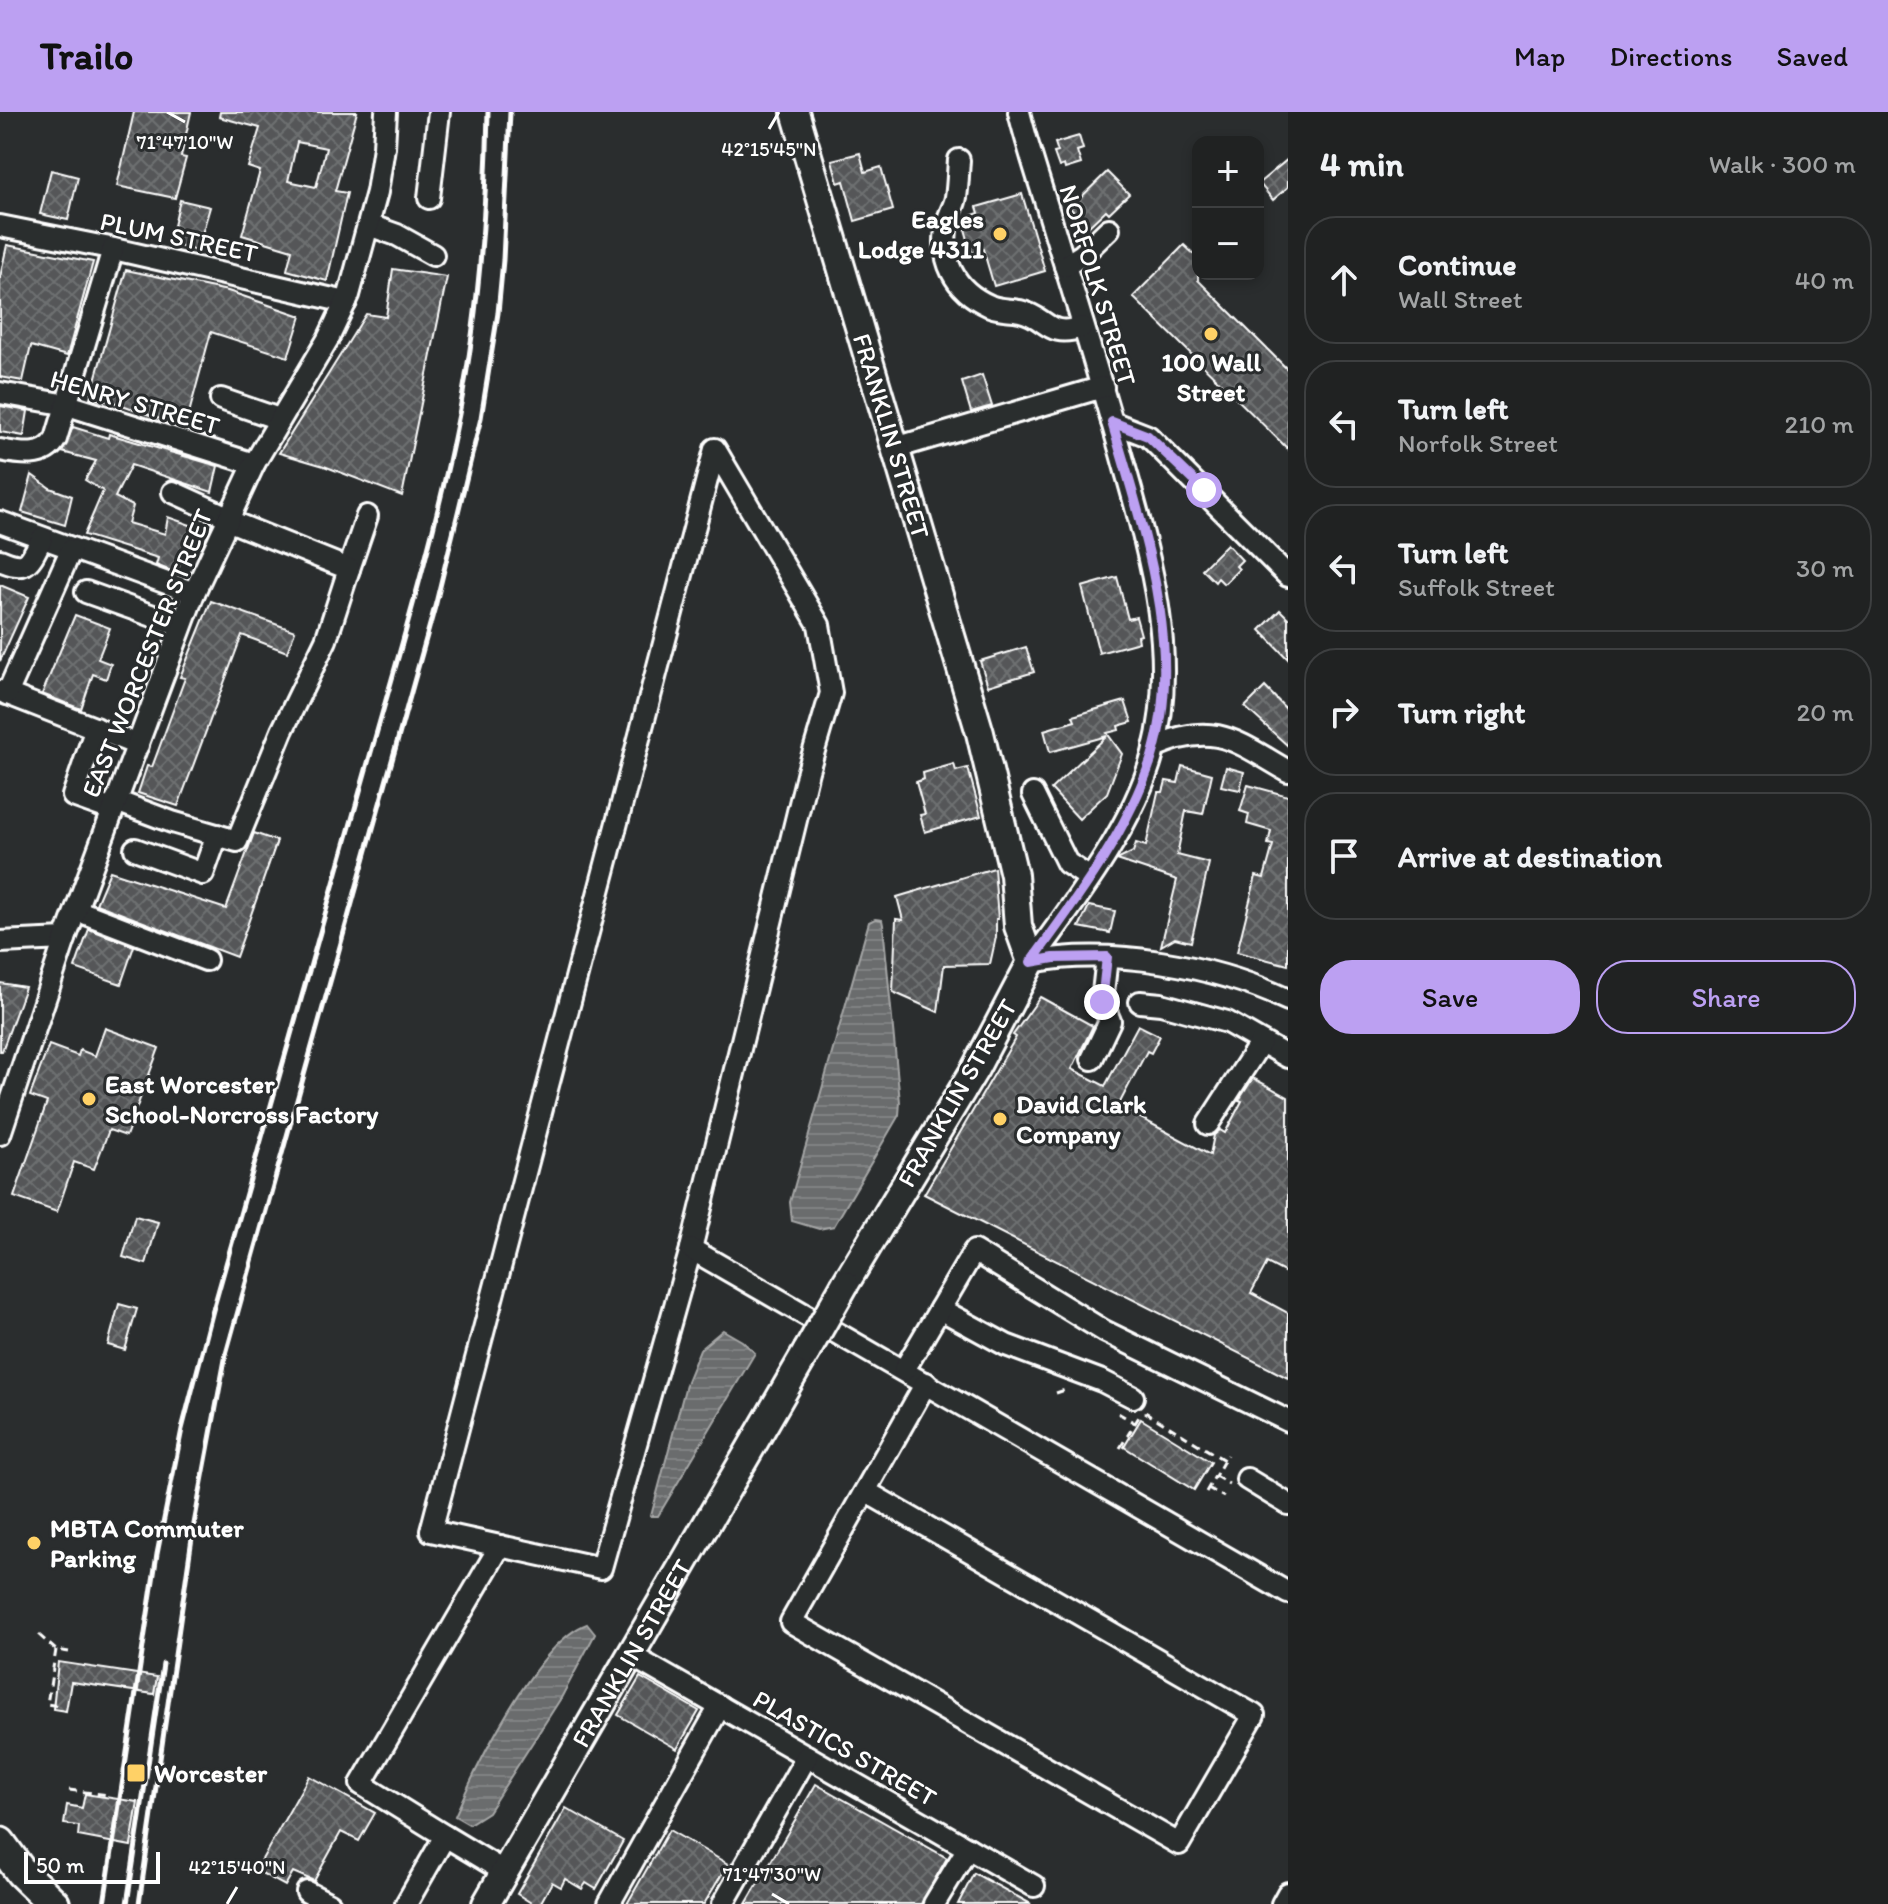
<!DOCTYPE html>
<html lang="en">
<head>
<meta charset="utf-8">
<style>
	:root { --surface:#202222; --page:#2d2f2f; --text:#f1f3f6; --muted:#a2a4a5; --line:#3d3f40; --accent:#bca0f2 }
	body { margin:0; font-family:Itim,sans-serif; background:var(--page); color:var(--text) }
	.controls { position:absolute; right:24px; top:24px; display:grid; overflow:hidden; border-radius:16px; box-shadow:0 4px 12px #0003 }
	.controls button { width:72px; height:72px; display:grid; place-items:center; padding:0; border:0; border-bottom:2px solid var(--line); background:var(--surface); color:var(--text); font:40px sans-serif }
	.scale { position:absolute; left:24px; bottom:20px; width:136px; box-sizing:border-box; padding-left:8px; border:4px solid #fff; border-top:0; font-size:22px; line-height:28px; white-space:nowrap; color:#fff; -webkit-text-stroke:6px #2a2d2e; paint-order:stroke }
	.stop { position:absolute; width:24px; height:24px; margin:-18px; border:6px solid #bca0f2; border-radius:50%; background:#fff }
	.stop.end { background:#bca0f2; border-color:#fff; box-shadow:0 2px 8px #0008 }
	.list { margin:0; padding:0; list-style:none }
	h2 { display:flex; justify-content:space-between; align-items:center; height:104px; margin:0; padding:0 32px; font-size:34px }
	h2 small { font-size:26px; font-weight:400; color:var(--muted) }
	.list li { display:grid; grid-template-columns:52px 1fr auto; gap:24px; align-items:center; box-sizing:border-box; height:128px; margin:0 16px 16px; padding:0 16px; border:2px solid var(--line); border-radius:32px }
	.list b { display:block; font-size:30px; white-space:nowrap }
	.list p { margin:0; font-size:26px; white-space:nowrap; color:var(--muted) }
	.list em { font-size:26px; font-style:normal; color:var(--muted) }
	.actions { display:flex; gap:16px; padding:24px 32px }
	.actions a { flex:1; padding:18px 0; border:2px solid var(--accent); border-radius:32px; text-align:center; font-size:28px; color:var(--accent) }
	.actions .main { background:var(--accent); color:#111 }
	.icon { flex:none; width:44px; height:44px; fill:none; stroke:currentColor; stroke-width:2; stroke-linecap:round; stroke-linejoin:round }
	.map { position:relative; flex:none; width:1288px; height:1792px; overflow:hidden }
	header { display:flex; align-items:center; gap:48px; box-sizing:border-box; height:112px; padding:0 40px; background:var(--accent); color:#111 }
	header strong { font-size:38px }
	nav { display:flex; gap:44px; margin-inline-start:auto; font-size:28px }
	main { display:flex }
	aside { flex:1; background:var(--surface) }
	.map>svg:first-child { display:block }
	.water { fill:url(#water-rules); stroke:#a6a7a7; stroke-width:2 }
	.building { fill:url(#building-cross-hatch); stroke:#fff; stroke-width:2; fill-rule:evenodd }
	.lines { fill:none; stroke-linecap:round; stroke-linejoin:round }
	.minor-casing { stroke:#fff; stroke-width:26 }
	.major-casing { stroke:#fff; stroke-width:32 }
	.highway-casing { stroke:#fff; stroke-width:36 }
	.path { stroke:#fff; stroke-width:3; stroke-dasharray:8 6; stroke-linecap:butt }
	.minor { stroke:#2a2d2e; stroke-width:20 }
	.major { stroke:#2a2d2e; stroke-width:26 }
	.highway { stroke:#2a2d2e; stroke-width:30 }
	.rail { stroke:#fff; stroke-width:5 }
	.major-bridge-casing { stroke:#fff; stroke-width:32; stroke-linecap:butt }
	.major-bridge { stroke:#2a2d2e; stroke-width:26 }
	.route { stroke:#bca0f2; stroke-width:10 }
	.ticks { fill:none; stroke:#fff; stroke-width:3 }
	.poi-dot { fill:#ffd166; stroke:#2a2d2e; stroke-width:3 }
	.labels { text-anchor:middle; stroke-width:6; stroke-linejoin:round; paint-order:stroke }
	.poi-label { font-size:26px; font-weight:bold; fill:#fff; stroke:#2a2d2e; text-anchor:start }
	.street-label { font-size:26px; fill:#fff; stroke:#2a2d2e }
	.ticks-label { font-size:20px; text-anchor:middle; fill:#fff; stroke:#2a2d2e; stroke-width:6; stroke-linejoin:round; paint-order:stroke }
</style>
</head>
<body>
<header>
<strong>Trailo</strong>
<nav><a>Map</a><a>Directions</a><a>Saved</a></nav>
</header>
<main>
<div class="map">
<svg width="1288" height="1792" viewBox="0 0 1288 1792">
	<defs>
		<pattern id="water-rules" width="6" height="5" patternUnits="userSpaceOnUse" patternTransform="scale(2)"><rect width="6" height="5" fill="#6a6c6d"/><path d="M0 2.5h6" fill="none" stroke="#808283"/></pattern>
		<pattern id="building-cross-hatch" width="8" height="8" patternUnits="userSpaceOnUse" patternTransform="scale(2)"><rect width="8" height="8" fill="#555758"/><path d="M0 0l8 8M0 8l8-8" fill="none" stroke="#6e7071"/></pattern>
	</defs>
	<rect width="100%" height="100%" fill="#2a2d2e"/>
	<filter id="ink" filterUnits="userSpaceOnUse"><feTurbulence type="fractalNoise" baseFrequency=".0125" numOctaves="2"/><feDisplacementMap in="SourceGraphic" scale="16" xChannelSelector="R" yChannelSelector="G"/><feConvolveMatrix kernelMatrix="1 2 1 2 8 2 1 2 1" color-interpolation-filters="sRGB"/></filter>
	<g filter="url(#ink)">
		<g class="water">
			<polygon points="875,807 882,808 883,813 900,990 899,1003 834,1114 819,1117 792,1109 790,1090 869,810"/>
			<polygon points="723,1218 742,1229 755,1241 658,1404 651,1404 687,1269 700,1237"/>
			<path d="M587,1512L595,1522L561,1586L488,1700L469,1712L455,1704C476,1655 537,1530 587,1512Z"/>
		</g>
		<g class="building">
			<polygon points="134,0 191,0 181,45 186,46 175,86 117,74"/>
			<path d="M220,0H357L335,79L347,81L327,169L287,158L292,138L242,123L260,59L248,55L260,16L219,5ZM297,30L326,36L316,75L288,69Z"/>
			<polygon points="1079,24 1083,37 1077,39 1081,52 1065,57 1064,53 1059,55 1054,41 1058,40 1055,31"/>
			<polygon points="860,41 865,60 881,55 893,98 855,109 844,69 838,71 832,48"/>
			<polygon points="1288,47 1288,75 1273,88 1259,71"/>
			<polygon points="51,58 78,65 68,108 40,102"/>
			<polygon points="1107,60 1129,82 1109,101 1106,98 1088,115 1070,96"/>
			<polygon points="1022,82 1045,159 994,174 983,137 972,141 962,107 979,101 977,95"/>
			<polygon points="180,88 210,95 197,139 170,131"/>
			<polygon points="7,133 93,150 67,244 31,234 23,269 0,265 0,165"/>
			<polygon points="1184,133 1198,146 1198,168 1288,258 1288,337 1133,185"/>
			<polygon points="393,157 447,165 402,384 324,354 279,341 366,202 386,205"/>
			<polygon points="126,158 228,179 301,204 288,245 211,220 185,316 117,291 90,286"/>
			<polygon points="982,263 992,294 971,300 962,270"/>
			<polygon points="0,294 28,299 24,324 0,320"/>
			<polygon points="73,315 108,326 109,322 218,354 212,380 131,353 115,385 133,394 128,411 165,422 168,405 193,414 189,432 176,461 156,453 158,446 84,423 103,379 85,368 96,349 62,340"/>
			<polygon points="32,363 50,376 72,384 65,413 22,400"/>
			<polygon points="1227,432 1242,448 1236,454 1239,457 1224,472 1218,466 1215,470 1202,457"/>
			<polygon points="1117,465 1128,507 1136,505 1141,523 1138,524 1139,530 1099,541 1082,475"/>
			<polygon points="0,473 29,485 0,549"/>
			<polygon points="211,489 295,519 287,540 242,523 178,694 138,681 147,654 152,655 185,566 180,565"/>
			<polygon points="1280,498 1288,506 1288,547 1260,518"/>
			<polygon points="75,503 110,516 98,547 111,552 106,567 93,562 81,597 42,582"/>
			<polygon points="1026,535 1034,560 988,574 980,549"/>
			<polygon points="1265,575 1288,599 1288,634 1245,595"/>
			<polygon points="1125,589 1132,610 1118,614 1119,618 1107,621 1122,642 1107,681 1079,707 1051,677 1107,624 1050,640 1044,618 1075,609 1073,604"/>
			<polygon points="954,652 956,659 968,656 981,704 925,720 920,703 925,702 916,670 924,667 923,661"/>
			<polygon points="1182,654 1212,662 1203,702 1186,699 1177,743 1209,751 1191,830 1175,826 1161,834 1177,768 1117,748 1133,740 1136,731 1146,734 1158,680 1163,680 1166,669 1178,671"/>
			<polygon points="1226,655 1244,660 1240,678 1221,674"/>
			<polygon points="1248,673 1288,684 1288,853 1237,840 1256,764 1264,766 1273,733 1268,732 1271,719 1247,712 1249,702 1240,699"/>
			<polygon points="254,721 277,729 236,845 96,792 110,759 226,797"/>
			<polygon points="994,756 998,807 996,807 996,825 990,852 944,853 938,900 893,880 896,807 903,808 897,785"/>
			<polygon points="1089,794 1115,799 1110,821 1079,815"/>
			<polygon points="89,817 134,834 121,872 75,856"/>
			<polygon points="0,871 25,875 2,939 0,939"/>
			<polygon points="1040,885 1093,914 1072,957 1105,974 1138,913 1160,924 1151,941 1147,939 1118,994 1210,1043 1214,1023 1220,1018 1225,1021 1242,989 1239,988 1253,966 1288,985 1288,1162 1267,1151 1251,1181 1288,1201 1288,1266 924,1082 1016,925 1013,923"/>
			<polygon points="105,916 159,936 126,1024 109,1018 94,1057 74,1050 57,1100 14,1085 47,990 30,984 49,933 78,944 80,938 95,944"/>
			<polygon points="135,1104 158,1110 146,1152 123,1145"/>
			<polygon points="119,1192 137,1197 125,1238 108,1233"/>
			<polygon points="1141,1307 1211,1350 1194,1378 1124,1335"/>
			<polygon points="58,1550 157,1565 154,1582 71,1570 66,1599 53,1597"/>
			<polygon points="640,1565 699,1599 677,1637 618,1603"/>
			<polygon points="309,1664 375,1701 359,1729 341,1720 314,1769 293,1760 285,1774 256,1758"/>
			<polygon points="816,1672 947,1746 921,1792 746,1792"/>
			<polygon points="85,1682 138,1690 131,1734 78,1724 79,1714 64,1712 67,1693 82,1696"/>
			<polygon points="566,1696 623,1729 596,1777 586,1771 582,1777 565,1767 561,1775 552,1770 540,1792 533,1792 517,1782"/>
			<polygon points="669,1718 728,1752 704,1792 627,1792"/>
			<polygon points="974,1761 1031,1792 958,1792"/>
		</g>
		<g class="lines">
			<defs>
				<g id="minor">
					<path d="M1019,0C1028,37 1041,74 1052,111C1076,190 1101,269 1123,349C1150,445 1179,542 1153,641C1134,713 1074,791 1031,850"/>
					<path d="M959,48C958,60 958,73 956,85C955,93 950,100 948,108C938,147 954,178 990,194C1000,198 1010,197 1020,199C1048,205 1047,227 1082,215"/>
					<polyline points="429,86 439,0"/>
					<polyline points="369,113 397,123 433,143"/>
					<polyline points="0,114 105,135 346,190"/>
					<polyline points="1065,154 1082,143 1109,117"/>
					<polyline points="0,281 68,293 254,352"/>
					<polyline points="221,287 279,307"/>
					<polyline points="1112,310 1148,324 1288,464"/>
					<polyline points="895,336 1103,275"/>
					<polygon points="715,337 819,513 831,581 808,659 691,1137 601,1456 431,1419"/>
					<path d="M0,338C20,342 45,347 56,327L113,137"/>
					<polyline points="173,380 228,405"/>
					<polyline points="0,410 194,481"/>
					<path d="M0,448C28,460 29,451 42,426"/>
					<polyline points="349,457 367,404"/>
					<polyline points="86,480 181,514"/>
					<polyline points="0,579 138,633"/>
					<polyline points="7,582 71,438"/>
					<polyline points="96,616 73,684 112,698"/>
					<path d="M1154,635C1214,608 1236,629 1288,659"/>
					<polyline points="1033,682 1067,751 1090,766"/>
					<polyline points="116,689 172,710 237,729 282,619 326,528 349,457 227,408"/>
					<polyline points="135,737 203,762 217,723"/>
					<polyline points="76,798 206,848"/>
					<polyline points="0,830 65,827"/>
					<path d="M1031,850C1111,835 1214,853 1288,888"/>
					<polyline points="1140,890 1161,892 1227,910 1288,945"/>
					<polyline points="1092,947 1110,909 1102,890 1107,845"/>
					<polyline points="1208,1012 1261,930"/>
					<polyline points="0,1022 65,827 194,481 254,352 328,227 349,183 377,80 384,35 386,0"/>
					<polyline points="691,1137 1288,1481"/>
					<polyline points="940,1197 1006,1233 1102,1269 1133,1285"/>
					<polyline points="904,1258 974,1139 1104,1219 1288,1309"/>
					<polyline points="1247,1367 1288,1392"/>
					<polyline points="865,1379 1254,1603 1179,1732 791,1510 926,1271"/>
					<polyline points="630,1543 1034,1774"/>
					<polyline points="445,1724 361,1672 500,1434"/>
					<polyline points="307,1780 330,1792"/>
					<polyline points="406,1792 445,1724 505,1760"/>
					<polyline points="609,1792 720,1594"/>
					<polyline points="723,1792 807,1644"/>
					<polyline points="934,1792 968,1736"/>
					<polyline points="1282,1792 1288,1781"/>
				</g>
				<g id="major">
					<path id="s1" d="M795,0L980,621L1014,763L1018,814L1031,850L975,957L845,1172"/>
					<path id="s2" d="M486,1792L807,1239"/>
				</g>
				<polyline id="highway" points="0,1731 21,1760 54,1792"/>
			</defs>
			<use href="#minor" class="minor-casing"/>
			<use href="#major" class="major-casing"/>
			<use href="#highway" class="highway-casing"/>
			<g class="path">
				<polyline points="1056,1281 1068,1277"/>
				<polyline points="1145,1300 1224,1348"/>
				<polyline points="1118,1301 1135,1311"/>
				<polyline points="1120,1336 1140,1303"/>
				<polyline points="1215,1364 1229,1372"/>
				<polyline points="1208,1376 1224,1385"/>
				<polyline points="1206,1380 1227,1343"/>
				<polyline points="39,1523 56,1538 69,1540"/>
				<polyline points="56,1538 47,1592 60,1594"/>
				<polyline points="69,1678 108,1683"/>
			</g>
			<use href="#minor" class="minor"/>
			<use href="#major" class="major"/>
			<use href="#highway" class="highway"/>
			<g class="rail">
				<path d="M104,1792L157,1442L182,1317L213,1198C262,1025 311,852 360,679C395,554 434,430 459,302C479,202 486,101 488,0"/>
				<polyline points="127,1792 163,1552"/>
				<polyline points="139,1792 194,1412 226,1242 436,491 481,306 498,201 503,148 510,0"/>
			</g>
			<defs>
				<polyline id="major-bridge" points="807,1239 845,1172"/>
			</defs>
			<use href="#major-bridge" class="major-bridge-casing"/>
			<use href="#major-bridge" class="major-bridge"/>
		</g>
	</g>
	<g class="lines" filter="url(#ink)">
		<path class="route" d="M1102,890L1107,845L1054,846L1031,850C1077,787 1127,721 1152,645C1186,535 1142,415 1112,310L1148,324L1204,378"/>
	</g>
	<path class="ticks" d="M167,0L185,10M769,17L779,0M772,1782L789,1792M227,1792L237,1775"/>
	<g class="poi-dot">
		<circle cx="1000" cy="122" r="8"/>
		<circle cx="1211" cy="222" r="8"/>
		<circle cx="89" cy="987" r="8"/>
		<circle cx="1000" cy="1007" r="8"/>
		<circle cx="34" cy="1431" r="8"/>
		<rect x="126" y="1651" width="20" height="20" rx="4"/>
	</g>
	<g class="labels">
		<g class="poi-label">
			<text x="984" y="116" text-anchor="end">Eagles<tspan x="984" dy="30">Lodge 4311</tspan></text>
			<text x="1211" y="259" text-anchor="middle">100 Wall<tspan x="1211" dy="30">Street</tspan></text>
			<text x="105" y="981">East Worcester<tspan x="105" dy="30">School-Norcross Factory</tspan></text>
			<text x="1016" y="1001">David Clark<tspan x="1016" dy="30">Company</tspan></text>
			<text x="50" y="1425">MBTA Commuter<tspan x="50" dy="30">Parking</tspan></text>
			<text x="154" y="1670">Worcester</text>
		</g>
		<g class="street-label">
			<text transform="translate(179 125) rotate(12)" y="9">PLUM STREET</text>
			<text transform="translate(1098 173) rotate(73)" y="9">NORFOLK STREET</text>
			<text transform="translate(135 290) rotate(16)" y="9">HENRY STREET</text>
			<text dy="9" stroke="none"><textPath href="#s1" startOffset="338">FRANKLIN STREET</textPath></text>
			<text transform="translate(147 541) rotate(-68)" y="9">EAST WORCESTER STREET</text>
			<text transform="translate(957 981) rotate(-60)" y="9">FRANKLIN STREET</text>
			<text dy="9" stroke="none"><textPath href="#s2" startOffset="290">FRANKLIN STREET</textPath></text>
			<text transform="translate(845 1636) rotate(30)" y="9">PLASTICS STREET</text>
		</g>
	</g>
	<g class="ticks-label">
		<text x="185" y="37">71°47'10"W</text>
		<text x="769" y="44">42°15'45"N</text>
		<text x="237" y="1762">42°15'40"N</text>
		<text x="772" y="1769">71°47'30"W</text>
	</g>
</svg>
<div class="controls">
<button>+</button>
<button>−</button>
</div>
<div class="scale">50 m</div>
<div class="stop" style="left:1204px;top:378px"></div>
<div class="stop end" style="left:1102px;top:890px"></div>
</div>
<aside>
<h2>4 min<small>Walk · 300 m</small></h2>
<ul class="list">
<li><svg class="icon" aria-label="ahead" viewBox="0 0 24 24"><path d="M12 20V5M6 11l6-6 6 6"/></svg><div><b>Continue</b><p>Wall Street</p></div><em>40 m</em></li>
<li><svg class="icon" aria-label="left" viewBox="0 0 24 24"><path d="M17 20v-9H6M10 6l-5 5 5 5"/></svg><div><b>Turn left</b><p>Norfolk Street</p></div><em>210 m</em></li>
<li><svg class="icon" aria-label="left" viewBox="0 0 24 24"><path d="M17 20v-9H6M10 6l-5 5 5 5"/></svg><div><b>Turn left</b><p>Suffolk Street</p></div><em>30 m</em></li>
<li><svg class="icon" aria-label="right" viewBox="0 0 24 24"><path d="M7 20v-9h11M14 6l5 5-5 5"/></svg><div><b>Turn right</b></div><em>20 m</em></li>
<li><svg class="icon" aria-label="arrive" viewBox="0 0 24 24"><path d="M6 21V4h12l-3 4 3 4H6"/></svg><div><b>Arrive at destination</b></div></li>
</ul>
<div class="actions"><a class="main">Save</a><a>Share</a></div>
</aside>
</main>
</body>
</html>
